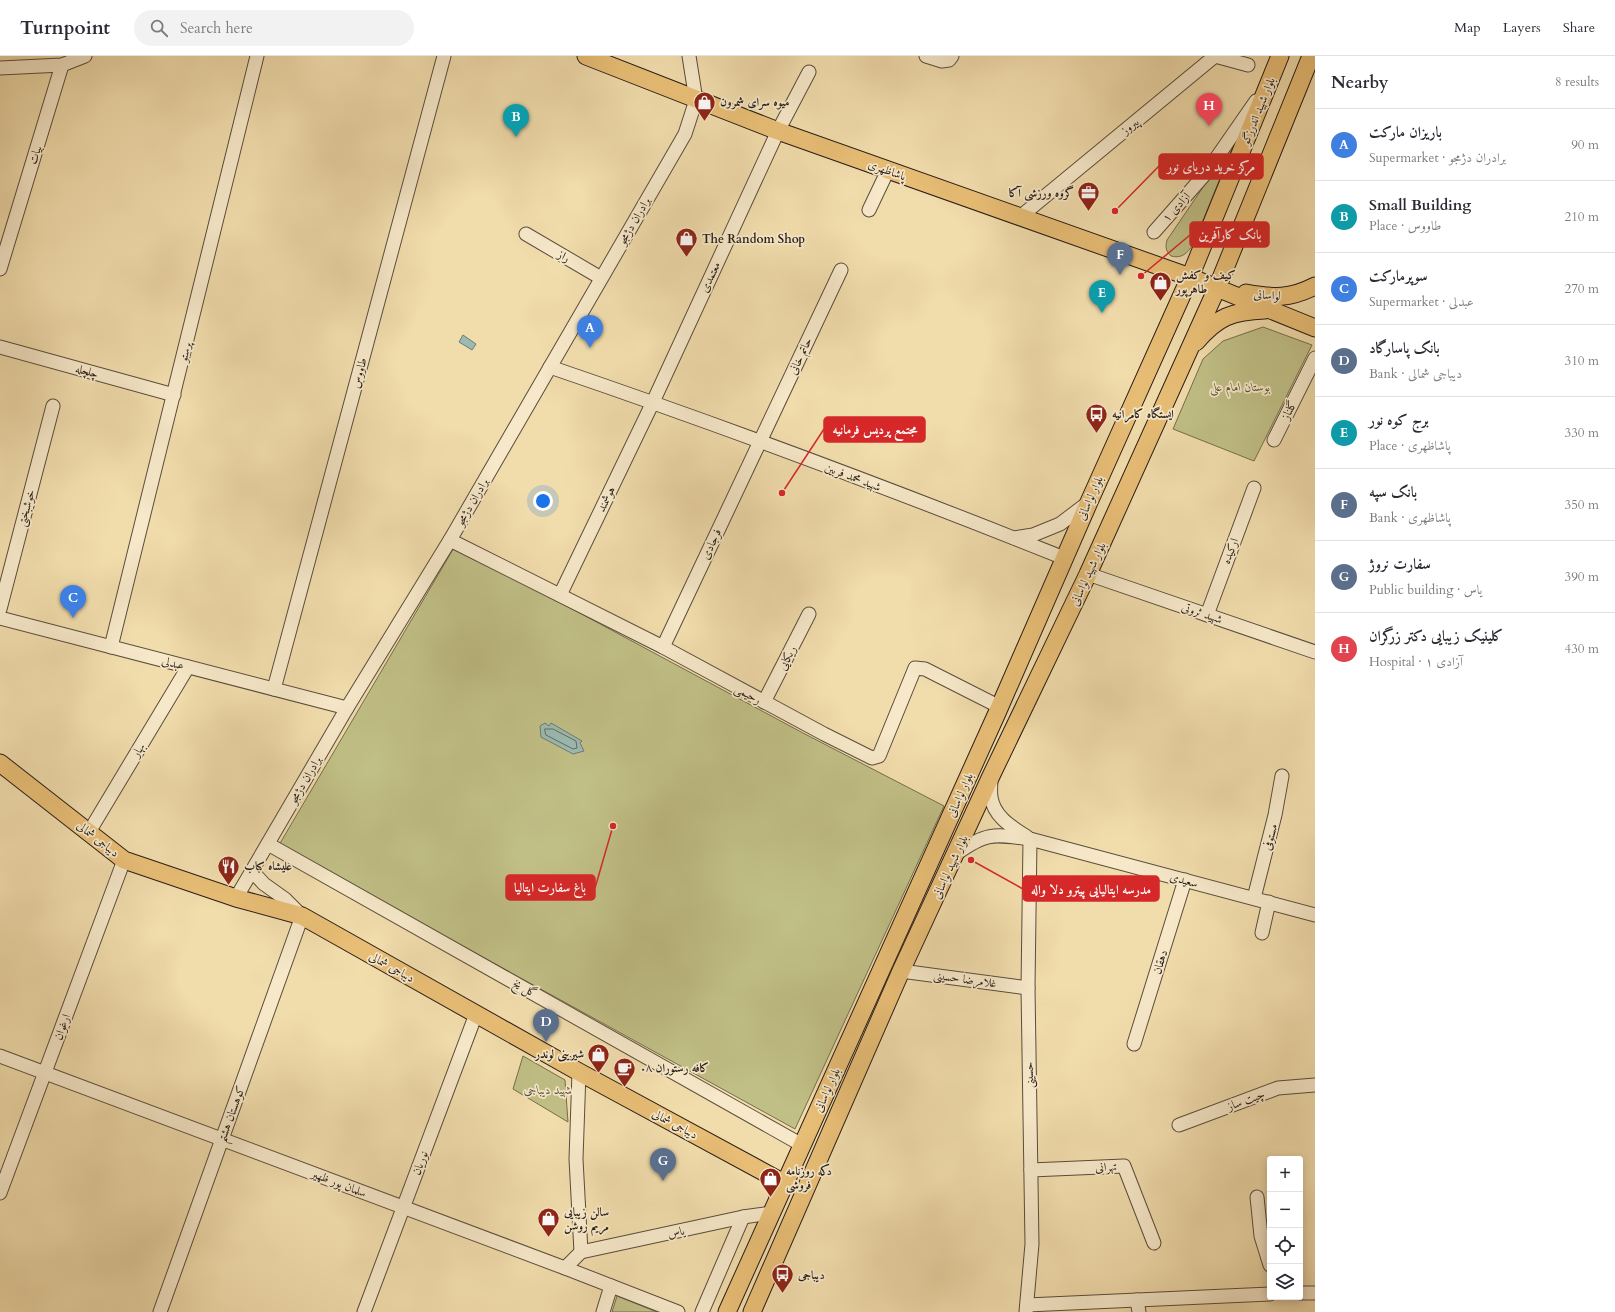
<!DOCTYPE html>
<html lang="en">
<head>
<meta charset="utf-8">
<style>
	:root { --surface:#fff; --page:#f2f2f3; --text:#2b2b33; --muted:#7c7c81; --line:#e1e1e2; --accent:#8f2418 }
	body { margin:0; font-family:Cardo,Amiri,serif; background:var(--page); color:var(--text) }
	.controls { position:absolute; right:12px; bottom:12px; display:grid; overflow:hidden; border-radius:4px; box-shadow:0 2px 10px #0003 }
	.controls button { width:36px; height:36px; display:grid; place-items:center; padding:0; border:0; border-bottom:1px solid var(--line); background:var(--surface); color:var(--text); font:20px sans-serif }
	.you { position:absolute; left:543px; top:445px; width:14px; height:14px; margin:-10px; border:3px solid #fff; border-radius:50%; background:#1a73e8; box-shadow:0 0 0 6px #1a73e833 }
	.badge { display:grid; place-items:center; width:26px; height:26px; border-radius:50%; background:var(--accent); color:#fff; font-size:13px; font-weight:700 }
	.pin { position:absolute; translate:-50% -33px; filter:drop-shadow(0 1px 2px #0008) }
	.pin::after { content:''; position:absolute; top:21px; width:14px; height:12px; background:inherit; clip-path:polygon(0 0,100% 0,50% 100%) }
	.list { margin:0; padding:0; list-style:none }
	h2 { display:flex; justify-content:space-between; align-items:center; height:52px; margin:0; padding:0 16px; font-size:17px }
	h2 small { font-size:13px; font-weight:400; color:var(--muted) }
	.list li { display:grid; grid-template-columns:26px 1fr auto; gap:12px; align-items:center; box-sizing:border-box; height:72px; padding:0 16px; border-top:1px solid var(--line) }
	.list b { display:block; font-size:15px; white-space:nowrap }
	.list p { margin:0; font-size:13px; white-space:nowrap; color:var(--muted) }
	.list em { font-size:13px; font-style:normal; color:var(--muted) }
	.icon { flex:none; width:22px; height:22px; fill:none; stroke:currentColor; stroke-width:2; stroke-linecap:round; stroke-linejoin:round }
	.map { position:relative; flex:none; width:1315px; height:1256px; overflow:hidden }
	header { display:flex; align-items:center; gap:24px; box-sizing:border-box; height:56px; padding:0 20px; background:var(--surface); border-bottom:1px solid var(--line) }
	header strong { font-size:19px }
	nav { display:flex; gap:22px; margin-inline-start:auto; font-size:14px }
	.search { width:280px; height:36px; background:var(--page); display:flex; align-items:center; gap:10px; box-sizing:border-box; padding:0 14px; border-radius:22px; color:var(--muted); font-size:15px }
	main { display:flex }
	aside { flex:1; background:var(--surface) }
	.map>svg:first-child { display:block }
	.green { fill:#c0bf86; stroke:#746e4e }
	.water { fill:#9cbab1; stroke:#6e7b73 }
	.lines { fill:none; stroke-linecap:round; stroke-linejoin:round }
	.shore { stroke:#626c64; stroke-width:1 }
	.minor-casing { stroke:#5a4d3c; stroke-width:15 }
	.major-casing { stroke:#281d17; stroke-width:19 }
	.minor { stroke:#f6e8c9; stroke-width:13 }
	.major { stroke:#e8be76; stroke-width:17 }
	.labels { text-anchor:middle; stroke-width:3.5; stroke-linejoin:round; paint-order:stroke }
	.poi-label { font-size:12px; font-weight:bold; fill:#281d17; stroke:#f6e8c9; text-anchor:start }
	.street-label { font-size:12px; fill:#281d17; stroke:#f6e8c9 }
	.park-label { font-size:12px; font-style:italic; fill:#564e38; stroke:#f6e8c9 }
	.leader { fill:none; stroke:#d62828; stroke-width:1.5 }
	.callout-dot { fill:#d62828; stroke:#f6e8c9; stroke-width:1.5 }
	.callout { fill:#d62828; stroke:#d62828; stroke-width:1.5 }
	.callout-label { font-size:13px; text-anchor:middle; font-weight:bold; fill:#fff }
</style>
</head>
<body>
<header>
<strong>Turnpoint</strong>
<div class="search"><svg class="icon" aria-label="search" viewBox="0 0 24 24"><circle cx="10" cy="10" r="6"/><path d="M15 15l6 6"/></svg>Search here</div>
<nav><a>Map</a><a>Layers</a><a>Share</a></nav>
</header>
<main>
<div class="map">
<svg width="1315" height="1256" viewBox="0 0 1315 1256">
	<rect width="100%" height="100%" fill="#f1dcac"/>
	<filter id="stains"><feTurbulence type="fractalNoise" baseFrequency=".005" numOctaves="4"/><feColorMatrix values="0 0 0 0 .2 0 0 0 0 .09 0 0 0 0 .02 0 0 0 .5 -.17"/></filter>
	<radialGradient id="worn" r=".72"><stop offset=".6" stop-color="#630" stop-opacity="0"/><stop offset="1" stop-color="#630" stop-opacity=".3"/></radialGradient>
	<g class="green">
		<path d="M1236,83L1193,189C1187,197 1182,203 1171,200C1166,195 1165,192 1167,184Z"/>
		<polygon points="1263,271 1312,289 1254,405 1173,373 1203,303 1223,285"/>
		<polygon points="455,490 803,677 944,750 795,1073 279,789"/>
		<polygon points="523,1000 565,1024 568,1066 513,1033"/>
		<polygon points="617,1240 657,1256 612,1256"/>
	</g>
	<g class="water">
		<polygon points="463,279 476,288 472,294 459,286"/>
		<polygon points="545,667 549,670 551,667 582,685 580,687 584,695 573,698 541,681 540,670"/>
	</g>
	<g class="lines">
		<polygon class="shore" points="545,673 553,673 576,685 577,692 573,693 546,679"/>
		<defs>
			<g id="minor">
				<polyline points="926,0 942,5 949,4 952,0"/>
				<polyline points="0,12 62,9 85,0"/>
				<polyline points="869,154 888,114"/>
				<polyline points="1020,161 1215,0 1248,9"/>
				<polyline points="1154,176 1206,117 1256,45"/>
				<polyline points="526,178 601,222"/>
				<polyline points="0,213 62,9"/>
				<polyline points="0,291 174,339"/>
				<path d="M550,311C723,370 894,434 1064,502"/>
				<polyline points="1274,384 1315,302"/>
				<polyline points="1014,482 1033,479 1060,468 1089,446"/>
				<polyline points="450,484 663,591 824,678 872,702 879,700 915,612 925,613 1000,651"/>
				<polyline points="1088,518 1315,596"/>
				<polyline points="560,539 653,346 778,75 809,16"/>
				<polyline points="0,553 53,350"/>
				<polyline points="1207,559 1254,432"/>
				<polyline points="0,562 347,652"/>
				<polyline points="111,591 257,0"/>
				<polyline points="663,591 841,214"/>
				<polyline points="274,633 444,0"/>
				<polyline points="764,646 809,558"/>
				<path d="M991,722C991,728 990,735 991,741C994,761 1012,771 1027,781"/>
				<polyline points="89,776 188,611"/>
				<polyline points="268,788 802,1089"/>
				<path d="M956,798C986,776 994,778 1030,783L1315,859"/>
				<polyline points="236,842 347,652 450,484 685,78 696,44 689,0"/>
				<polyline points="1254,842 1275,759 1282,720"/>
				<polyline points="1262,877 1269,846"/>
				<polyline points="901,915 1028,932"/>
				<polyline points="1134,988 1185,824"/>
				<polyline points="0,1000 565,1212 678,1256"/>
				<polyline points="579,1016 576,1103 581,1196"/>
				<polyline points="1179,1069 1278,1032 1315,1029"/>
				<polyline points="1031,1114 1124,1110 1154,1187"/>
				<polyline points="0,1137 124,804"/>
				<polyline points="1257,1141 1261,1180 1270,1209"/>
				<polyline points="565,1212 581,1196 743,1161 771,1157"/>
				<polyline points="1300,1237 1315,1237"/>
				<polyline points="1137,1244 1139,1256"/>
				<polyline points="1027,1249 1270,1238"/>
				<polyline points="160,1256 302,860 285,843 264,828 252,815"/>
				<polyline points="364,1256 476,958"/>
				<polyline points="603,1256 611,1230"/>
				<polyline points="702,1256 743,1161"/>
				<polyline points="1026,1256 1032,1188 1028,932 1030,783"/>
			</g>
			<g id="major">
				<polyline points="586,0 778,75 1190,221 1315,272"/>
				<path d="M1246,237C1274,242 1290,243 1315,230"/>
				<path d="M1196,286C1217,261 1232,255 1265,254"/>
				<polyline points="0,707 124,804 236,842 302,860 579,1016 784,1127"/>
				<polyline points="727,1256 997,657 1089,446 1190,221 1280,0"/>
				<polyline points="752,1256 901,915 991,720 1088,518 1217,232 1311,0"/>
			</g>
		</defs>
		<use href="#minor" class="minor-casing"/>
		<use href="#major" class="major-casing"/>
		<use href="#minor" class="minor"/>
		<use href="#major" class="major"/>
	</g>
	<defs>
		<symbol id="shop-pin" viewBox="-11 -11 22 30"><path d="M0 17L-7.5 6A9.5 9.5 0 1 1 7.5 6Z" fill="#8f2418" stroke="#f6e8c9"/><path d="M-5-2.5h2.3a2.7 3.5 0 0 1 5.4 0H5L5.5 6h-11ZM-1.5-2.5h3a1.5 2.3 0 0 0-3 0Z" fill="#fff"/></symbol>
		<symbol id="office-pin" viewBox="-11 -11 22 30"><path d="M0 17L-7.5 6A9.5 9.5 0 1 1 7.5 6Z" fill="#8f2418" stroke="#f6e8c9"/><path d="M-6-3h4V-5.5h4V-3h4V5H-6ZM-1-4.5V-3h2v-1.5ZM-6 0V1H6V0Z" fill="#fff"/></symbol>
		<symbol id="bus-pin" viewBox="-11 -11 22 30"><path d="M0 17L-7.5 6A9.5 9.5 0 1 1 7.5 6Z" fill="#8f2418" stroke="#f6e8c9"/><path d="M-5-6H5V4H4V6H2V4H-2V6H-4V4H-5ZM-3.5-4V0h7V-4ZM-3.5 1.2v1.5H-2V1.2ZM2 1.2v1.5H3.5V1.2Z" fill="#fff"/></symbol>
		<symbol id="restaurant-pin" viewBox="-11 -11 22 30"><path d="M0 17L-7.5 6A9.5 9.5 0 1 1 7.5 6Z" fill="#8f2418" stroke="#f6e8c9"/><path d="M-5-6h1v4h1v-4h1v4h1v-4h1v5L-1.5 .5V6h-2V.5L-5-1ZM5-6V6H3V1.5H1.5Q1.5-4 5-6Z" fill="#fff"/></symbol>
		<symbol id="cafe-pin" viewBox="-11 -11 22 30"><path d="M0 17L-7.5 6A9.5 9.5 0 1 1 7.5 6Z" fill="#8f2418" stroke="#f6e8c9"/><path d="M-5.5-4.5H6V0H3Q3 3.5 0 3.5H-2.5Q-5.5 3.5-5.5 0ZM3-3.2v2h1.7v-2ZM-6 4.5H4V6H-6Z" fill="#fff"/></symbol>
	</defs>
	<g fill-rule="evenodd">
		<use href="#shop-pin" x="692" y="34" width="25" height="34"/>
		<use href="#office-pin" x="1076" y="124" width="25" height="34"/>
		<use href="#shop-pin" x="674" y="170" width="25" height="34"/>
		<use href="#shop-pin" x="1148" y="214" width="25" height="34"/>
		<use href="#bus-pin" x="1084" y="346" width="25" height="34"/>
		<use href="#restaurant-pin" x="216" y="798" width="25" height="34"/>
		<use href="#shop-pin" x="586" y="986" width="25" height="34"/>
		<use href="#cafe-pin" x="612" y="1000" width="25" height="34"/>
		<use href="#shop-pin" x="758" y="1110" width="25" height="34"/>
		<use href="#shop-pin" x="536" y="1150" width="25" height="34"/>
		<use href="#bus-pin" x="770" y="1206" width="25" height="34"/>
	</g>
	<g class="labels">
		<g class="poi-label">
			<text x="720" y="50">میوه سرای شمرون</text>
			<text x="1074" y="141" text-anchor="end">گروه ورزشی آکا</text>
			<text x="702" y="187">The Random Shop</text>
			<text x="1176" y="223">کیف و کفش<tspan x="1176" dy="14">طاهرپور</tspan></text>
			<text x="1112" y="362">ایستگاه کامرانیه</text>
			<text x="244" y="814">علیشاه کباب</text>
			<text x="584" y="1002" text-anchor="end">شیرینی لوندر</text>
			<text x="640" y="1016">کافه رستوران ٠٨</text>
			<text x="786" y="1119">دکه روزنامه<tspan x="786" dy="14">فروشی</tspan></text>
			<text x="564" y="1160">سالن زیبایی<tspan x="564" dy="14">مریم روشن</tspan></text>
			<text x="798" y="1223">دیباجی</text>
		</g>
		<g class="street-label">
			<text transform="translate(1258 55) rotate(-68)" y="4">بلوار شهید اندرزگو</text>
			<text transform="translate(1130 70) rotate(-39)" y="4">پیروز</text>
			<text transform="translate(35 99) rotate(-73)" y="4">بیات</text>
			<text transform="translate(887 114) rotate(20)" y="4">پاشاظهری</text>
			<text transform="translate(1176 151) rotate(-48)" y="4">آزادی ۱</text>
			<text transform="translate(634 165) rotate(-60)" y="4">برادران دژمجو</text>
			<text transform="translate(564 200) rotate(30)" y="4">راز</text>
			<text transform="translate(710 221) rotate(-65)" y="4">معتمدی</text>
			<text transform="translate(1267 239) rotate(4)" y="4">لواسانی</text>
			<text transform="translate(185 296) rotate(-76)" y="4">پرستو</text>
			<text transform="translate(800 300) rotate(-65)" y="4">حاتم خانی</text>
			<text transform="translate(87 315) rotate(15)" y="4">چلچله</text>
			<text transform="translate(359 317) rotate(-75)" y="4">طاووس</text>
			<text transform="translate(1289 354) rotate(-64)" y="4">گلناز</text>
			<text transform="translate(853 421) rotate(21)" y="4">شهید محمد فربین</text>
			<text transform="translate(1090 442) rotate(-66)" y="4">بلوار لواسانی</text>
			<text transform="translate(606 443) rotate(-64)" y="4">هوشمند</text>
			<text transform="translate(472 446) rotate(-60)" y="4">برادران دژمجو</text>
			<text transform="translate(26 452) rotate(-75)" y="4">خوشبختی</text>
			<text transform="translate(711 488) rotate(-65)" y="4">فرجادی</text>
			<text transform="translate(1230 495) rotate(-69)" y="4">ارکیده</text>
			<text transform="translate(1088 518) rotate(-65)" y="4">بلوار شهید لواسانی</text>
			<text transform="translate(1202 557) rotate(19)" y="4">شهید ثروتی</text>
			<text transform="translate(787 602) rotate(-63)" y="4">ریکایی</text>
			<text transform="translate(173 607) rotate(15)" y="4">عبدلی</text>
			<text transform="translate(748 638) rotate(28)" y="4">رحیمی</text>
			<text transform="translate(138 694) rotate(-59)" y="4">بهار</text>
			<text transform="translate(305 724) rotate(-60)" y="4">برادران دژمجو</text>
			<text transform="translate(960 739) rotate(-66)" y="4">بلوار لواسانی</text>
			<text transform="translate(1270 781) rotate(-75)" y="4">مستوفی</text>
			<text transform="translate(98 783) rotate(38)" y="4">دیباجی شمالی</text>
			<text transform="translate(950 811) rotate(-65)" y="4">بلوار شهید لواسانی</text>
			<text transform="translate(1184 824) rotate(15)" y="4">سعیدی</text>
			<text transform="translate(1160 906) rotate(-73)" y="4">دهقان</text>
			<text transform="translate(392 911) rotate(29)" y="4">دیباجی شمالی</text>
			<text transform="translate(965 923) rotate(8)" y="4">غلامرضا حسینی</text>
			<text transform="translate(525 932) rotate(29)" y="4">گل یخ</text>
			<text transform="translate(62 971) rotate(-70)" y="4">ارغوان</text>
			<text transform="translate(1029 1019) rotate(-91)" y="4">حسینی</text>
			<text transform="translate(827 1034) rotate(-66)" y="4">بلوار لواسانی</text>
			<text transform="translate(1246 1044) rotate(-20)" y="4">چیت ساز</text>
			<text transform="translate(231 1058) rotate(-70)" y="4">کوهستان هشتم</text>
			<text transform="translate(675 1068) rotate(28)" y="4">دیباجی شمالی</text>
			<text transform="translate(420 1107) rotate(-69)" y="4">نوریان</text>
			<text transform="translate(1106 1111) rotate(-3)" y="4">تهرانی</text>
			<text transform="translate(339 1127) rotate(21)" y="4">سلمان پور ظهیر</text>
			<text transform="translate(676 1176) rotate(-12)" y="4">یاس</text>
		</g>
		<g class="park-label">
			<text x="1240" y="335">بوستان امام علی</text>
			<text x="548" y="1038">شهید دیباجی</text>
		</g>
	</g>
	<path class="leader" d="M1115 155L1159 110M1141 220L1190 179M782 437L824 373M613 770L595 832M971 804L1023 833"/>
	<g class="callout-dot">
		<circle cx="1115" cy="155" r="4"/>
		<circle cx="1141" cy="220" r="4"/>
		<circle cx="782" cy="437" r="4"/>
		<circle cx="613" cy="770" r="4"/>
		<circle cx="971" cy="804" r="4"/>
	</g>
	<g class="callout">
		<rect x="1159" y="98" width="104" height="25" rx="4"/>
		<rect x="1190" y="166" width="79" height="25" rx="4"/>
		<rect x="824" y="361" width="101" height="25" rx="4"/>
		<rect x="506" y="819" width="89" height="25" rx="4"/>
		<rect x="1023" y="820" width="136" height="25" rx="4"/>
	</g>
	<g class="callout-label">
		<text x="1211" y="115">مرکز خرید دریای نور</text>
		<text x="1230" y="183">بانک کارآفرین</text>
		<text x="875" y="378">مجتمع پردیس فرمانیه</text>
		<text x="550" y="836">باغ سفارت ایتالیا</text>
		<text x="1091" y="838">مدرسه ایتالیایی پیترو دلا واله</text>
	</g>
	<rect width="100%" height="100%" filter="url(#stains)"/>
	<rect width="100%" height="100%" fill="url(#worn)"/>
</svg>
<div class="controls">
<button>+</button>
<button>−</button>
<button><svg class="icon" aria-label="locate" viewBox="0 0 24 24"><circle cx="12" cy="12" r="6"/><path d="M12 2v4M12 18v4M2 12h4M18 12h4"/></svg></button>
<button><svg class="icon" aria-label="layers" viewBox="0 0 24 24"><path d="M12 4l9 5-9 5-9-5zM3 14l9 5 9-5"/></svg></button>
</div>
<div class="you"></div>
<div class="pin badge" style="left:590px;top:292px;background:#3f7fe0">A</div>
<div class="pin badge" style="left:516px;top:81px;background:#0f9aa8">B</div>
<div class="pin badge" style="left:73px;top:562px;background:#3f7fe0">C</div>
<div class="pin badge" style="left:546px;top:986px;background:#5c6f8a">D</div>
<div class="pin badge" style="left:1102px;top:257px;background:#0f9aa8">E</div>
<div class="pin badge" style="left:1120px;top:219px;background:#5c6f8a">F</div>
<div class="pin badge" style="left:663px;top:1125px;background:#5c6f8a">G</div>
<div class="pin badge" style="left:1209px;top:70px;background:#e0444e">H</div>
</div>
<aside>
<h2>Nearby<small>8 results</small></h2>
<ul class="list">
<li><span class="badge" style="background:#3f7fe0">A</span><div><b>باریزان مارکت</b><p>Supermarket · برادران دژمجو</p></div><em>90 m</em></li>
<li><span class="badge" style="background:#0f9aa8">B</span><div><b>Small Building</b><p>Place · طاووس</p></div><em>210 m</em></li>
<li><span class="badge" style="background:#3f7fe0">C</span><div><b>سوپرمارکت</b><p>Supermarket · عبدلی</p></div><em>270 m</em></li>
<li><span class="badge" style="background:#5c6f8a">D</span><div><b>بانک پاسارگاد</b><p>Bank · دیباجی شمالی</p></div><em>310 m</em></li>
<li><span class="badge" style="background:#0f9aa8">E</span><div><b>برج کوه نور</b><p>Place · پاشاظهری</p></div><em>330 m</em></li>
<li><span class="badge" style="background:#5c6f8a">F</span><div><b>بانک سپه</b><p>Bank · پاشاظهری</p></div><em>350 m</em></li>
<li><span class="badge" style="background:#5c6f8a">G</span><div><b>سفارت نروژ</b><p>Public building · یاس</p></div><em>390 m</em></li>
<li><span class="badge" style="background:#e0444e">H</span><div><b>کلینیک زیبایی دکتر زرگران</b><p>Hospital · آزادی ۱</p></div><em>430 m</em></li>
</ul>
</aside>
</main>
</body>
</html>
